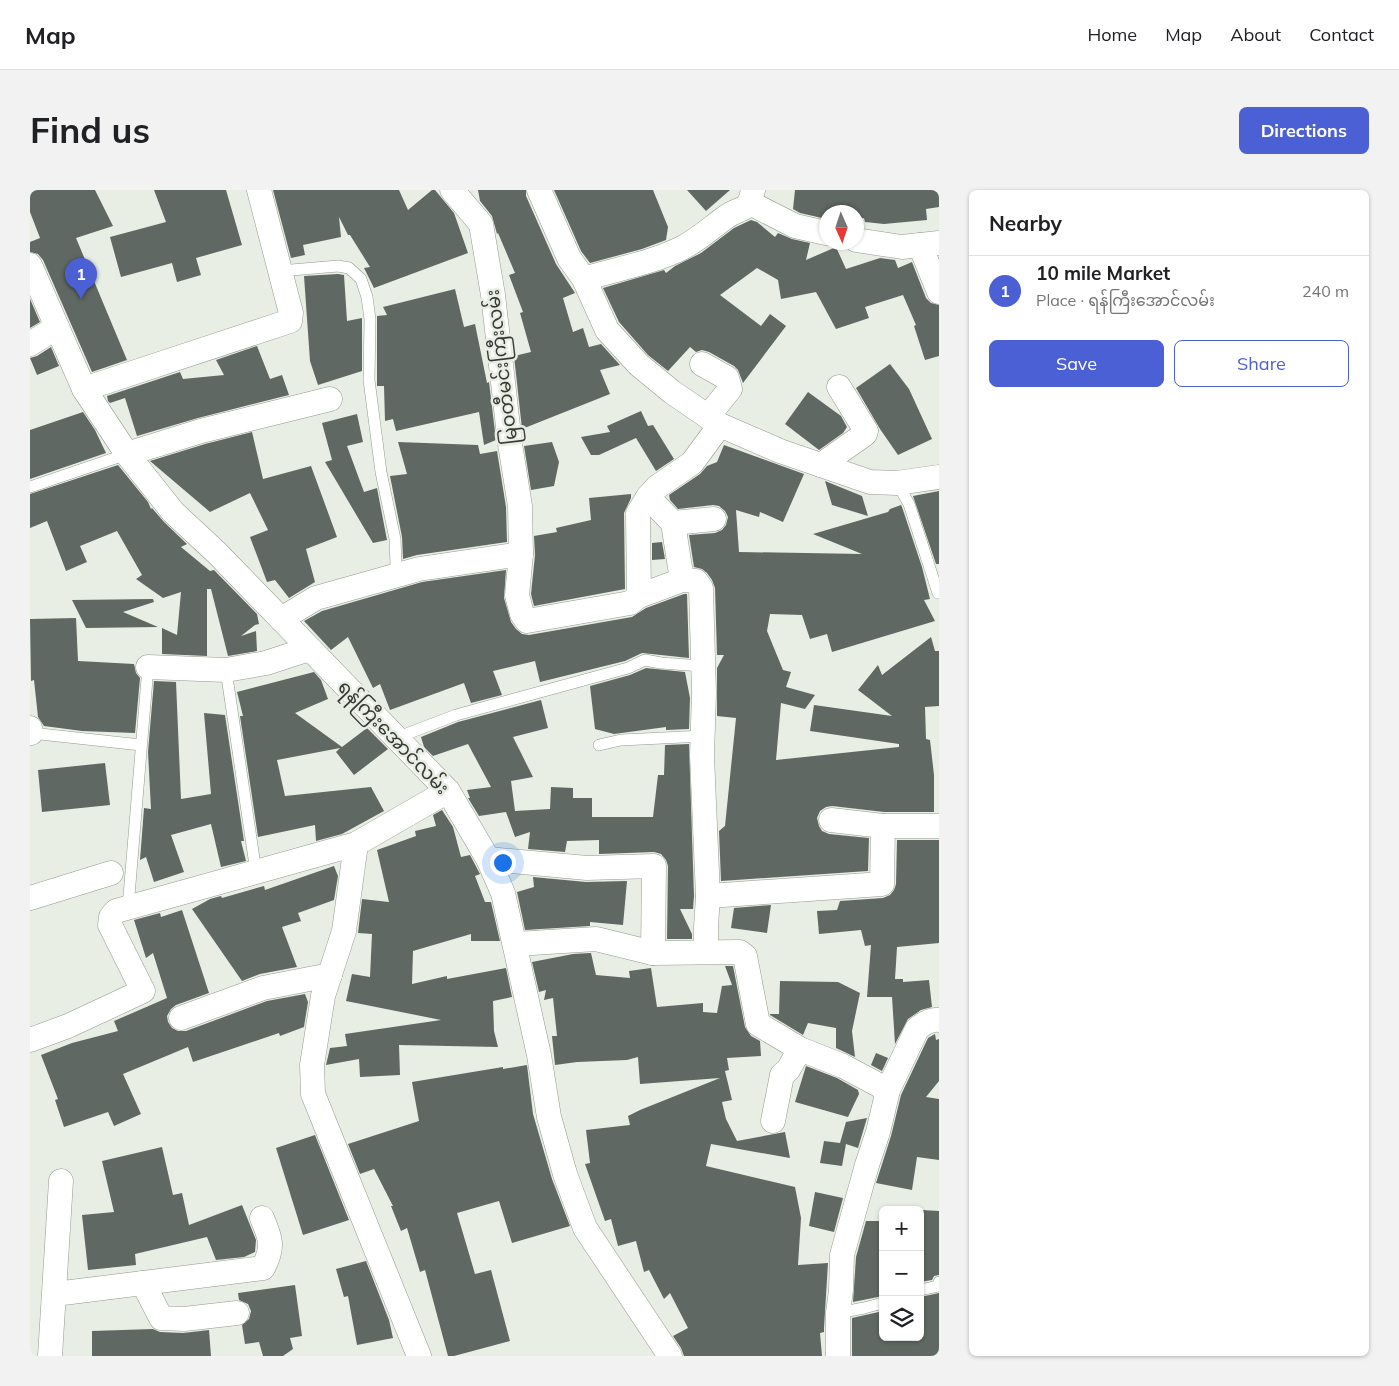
<!DOCTYPE html>
<html lang="en">
<head>
<meta charset="utf-8">
<style>
	:root { --surface:#fff; --page:#f2f2f2; --text:#202124; --muted:#757577; --line:#e0e0e0; --accent:#4c60d5 }
	body { margin:0; font-family:Mulish,"Noto Sans Myanmar",sans-serif; background:var(--page); color:var(--text) }
	.controls { position:absolute; right:15px; bottom:15px; display:grid; overflow:hidden; border-radius:8px; box-shadow:0 1px 4px #0004 }
	.controls button { width:45px; height:45px; display:grid; place-items:center; padding:0; border:0; border-bottom:1px solid var(--line); background:var(--surface); color:var(--text); font:25px sans-serif }
	.compass { position:absolute; left:789px; top:15px; width:45px; height:45px; border-radius:50%; background:var(--surface); box-shadow:0 1px 4px #0004; rotate:177deg }
	.you { position:absolute; left:472px; top:672px; width:18px; height:18px; margin:-12px; border:4px solid #fff; border-radius:50%; background:#1a73e8; box-shadow:0 0 0 8px #1a73e833 }
	.badge { display:grid; place-items:center; width:32px; height:32px; border-radius:50%; background:var(--accent); color:#fff; font-size:16px; font-weight:700 }
	.pin { position:absolute; translate:-50% -41px; filter:drop-shadow(0 1px 2px #0008) }
	.pin::after { content:''; position:absolute; top:26px; width:18px; height:15px; background:inherit; clip-path:polygon(0 0,100% 0,50% 100%) }
	.list { margin:0; padding:0; list-style:none }
	h2 { display:flex; justify-content:space-between; align-items:center; height:65px; margin:0; padding:0 20px; font-size:21px }
	h2 small { font-size:16px; font-weight:400; color:var(--muted) }
	.list li { display:grid; grid-template-columns:32px 1fr auto; gap:15px; align-items:center; box-sizing:border-box; height:70px; padding:0 20px; border-top:1px solid var(--line) }
	.list b { display:block; font-size:19px; white-space:nowrap }
	.list p { margin:0; font-size:16px; white-space:nowrap; color:var(--muted) }
	.list em { font-size:16px; font-style:normal; color:var(--muted) }
	.actions { display:flex; gap:10px; padding:15px 20px }
	.actions a { flex:1; padding:11px 0; border:1px solid var(--accent); border-radius:8px; text-align:center; font-size:18px; color:var(--accent) }
	.actions .main { background:var(--accent); color:#fff }
	.icon { flex:none; width:28px; height:28px; fill:none; stroke:currentColor; stroke-width:2; stroke-linecap:round; stroke-linejoin:round }
	.map { position:relative; flex:none; width:909px; height:1166px; overflow:hidden; border-radius:8px }
	header { display:flex; align-items:center; gap:30px; box-sizing:border-box; height:70px; padding:0 25px; background:var(--surface); border-bottom:1px solid var(--line) }
	header strong { font-size:24px }
	nav { display:flex; gap:28px; margin-inline-start:auto; font-size:18px }
	.intro { display:flex; align-items:center; justify-content:space-between; box-sizing:border-box; height:120px; padding:0 30px }
	h1 { margin:0; font-size:35px }
	.button { padding:12px 22px; border-radius:8px; background:var(--accent); color:#fff; font-size:18px; font-weight:700 }
	main { display:flex; gap:30px; padding:0 30px }
	aside { flex:1; background:var(--surface); border-radius:8px; box-shadow:0 1px 4px #0004 }
	.map>svg:first-child { display:block }
	.building { fill:#5f6862 }
	.lines { fill:none; stroke-linecap:round; stroke-linejoin:round }
	.lane-casing { stroke:#949990; stroke-width:12 }
	.street-casing { stroke:#949990; stroke-width:25 }
	.lane { stroke:#fff; stroke-width:11 }
	.street { stroke:#fff; stroke-width:24 }
	.labels { text-anchor:middle; stroke-width:5; stroke-linejoin:round; paint-order:stroke }
	.street-label { font-size:19px; fill:#363834; stroke:#e8eee4 }
</style>
</head>
<body>
<header>
<strong>Map</strong>
<nav><a>Home</a><a>Map</a><a>About</a><a>Contact</a></nav>
</header>
<div class="intro"><h1>Find us</h1><a class="button">Directions</a></div>
<main>
<div class="map">
<svg width="909" height="1166" viewBox="0 0 909 1166">
	<rect width="100%" height="100%" fill="#e8eee4"/>
	<g class="building">
		<polygon points="0,0 65,0 83,36 46,48 97,170 62,182 13,70 8,64 0,62 0,52 10,48 0,22"/>
		<polygon points="124,0 196,0 212,55 166,68 171,85 147,92 142,73 91,87 80,47 136,32"/>
		<polygon points="243,0 369,0 378,20 402,0 405,0 424,23 438,63 344,98 334,78 340,77 320,45 318,45 309,27 311,47 273,55 275,65 261,68"/>
		<polygon points="448,0 496,0 496,6 526,74 545,103 533,108 543,142 553,138 559,157 571,154 590,175 570,180 580,204 492,239 484,166 501,162 490,123 493,122 479,85 485,83 468,43 467,44 462,26 450,11"/>
		<polygon points="524,0 623,0 638,37 636,50 612,59 560,73 551,61"/>
		<polygon points="657,0 700,0 676,21"/>
		<polygon points="765,0 909,0 909,17 896,19 897,30 854,34 835,32 834,28 826,29 826,22 796,22 796,28 792,28 770,23 763,19"/>
		<polygon points="721,30 727,32 745,47 748,43 762,49 780,53 776,70 806,57 816,79 850,68 865,70 868,78 882,72 896,108 901,113 909,115 909,166 895,170 884,136 886,135 873,105 835,117 839,128 806,139 786,102 751,109 748,90 727,78 690,105 731,136 740,124 756,136 713,193 708,180 704,176 679,162 672,160 666,162 660,157 638,181 618,165 589,132 573,98 634,80 636,83 645,76 671,63 704,38"/>
		<polygon points="308,84 314,85 317,131 332,128 332,181 288,195 280,171 274,86"/>
		<polygon points="425,99 434,137 445,134 457,193 459,192 466,250 454,255 449,222 366,241 363,229 355,231 354,196 347,196 347,126 357,125 353,117"/>
		<polygon points="0,109 10,132 0,138"/>
		<polygon points="227,156 240,189 252,185 259,205 168,228 107,246 95,208 80,213 78,211 77,206 150,182 153,189 194,185 186,170"/>
		<polygon points="21,157 29,176 7,185 0,168 7,166"/>
		<polygon points="860,174 879,199 902,249 868,265 850,239 826,198"/>
		<polygon points="778,202 811,226 817,237 813,243 789,260 755,234"/>
		<polygon points="611,221 618,236 623,235 644,269 626,281 606,248 569,265 561,265 551,247 580,242 577,236"/>
		<polygon points="53,222 65,240 76,263 0,289 0,240"/>
		<polygon points="327,224 333,252 317,256 334,302 347,298 357,350 343,353 295,272 302,270 292,233"/>
		<polygon points="222,242 233,289 281,276 307,347 276,359 285,392 259,408 245,390 237,392 220,347 238,340 220,303 180,322 120,271 175,254"/>
		<polygon points="368,252 448,255 450,264 467,261 476,317 477,352 387,365 373,369 372,347 360,286 377,284"/>
		<polygon points="522,252 529,272 524,296 501,300 494,256"/>
		<polygon points="694,255 774,284 753,332 730,322 729,327 706,320 709,362 832,364 783,344 858,322 860,319 871,315 872,317 892,377 900,409 894,410 905,431 802,462 797,444 780,449 772,425 740,424 737,441 753,480 761,482 756,497 785,505 775,519 751,513 746,570 869,557 869,554 780,541 784,515 862,526 828,500 848,475 852,485 901,447 905,461 909,461 909,516 895,517 896,549 900,550 904,585 904,622 854,622 802,616 796,617 790,621 787,628 789,636 792,641 799,644 839,648 838,681 691,691 689,641 695,636 706,528 687,526 687,478 694,465 687,465 685,398 682,390 677,383 672,379 664,377 659,345 685,343 692,340 696,335 698,327 695,321 689,316 683,315 648,319 640,310 639,305 670,284 677,276 687,272"/>
		<polygon points="88,275 118,312 121,319 122,318 134,332 157,354 151,357 180,381 184,380 227,424 229,434 225,435 211,446 226,441 227,461 198,466 181,399 177,399 177,466 132,464 132,438 147,445 151,402 133,408 106,389 112,385 87,341 50,356 57,372 36,381 17,331 0,338 0,304"/>
		<polygon points="795,291 832,306 838,326 802,315"/>
		<polygon points="909,301 909,374 906,374 883,306"/>
		<polygon points="601,304 601,308 594,323 595,399 504,416 501,404 505,365 504,346 527,342 526,338 561,330 559,308"/>
		<polygon points="632,352 635,369 622,370 622,353"/>
		<polygon points="476,380 474,408 481,432 486,439 492,444 499,445 602,427 616,418 654,404 657,404 659,468 612,463 595,471 510,492 505,471 463,481 472,505 441,513 434,493 360,520 350,494 343,498 318,447 301,460 274,431 292,421 392,392"/>
		<polygon points="123,409 124,412 93,422 128,437 56,438 42,410"/>
		<polygon points="46,428 48,471 104,474 106,483 110,488 105,543 52,541 14,536 8,527 4,490 1,491 0,429"/>
		<polygon points="616,478 655,482 660,508 659,539 636,540 636,537 584,544 565,539 560,496 600,485"/>
		<polygon points="284,482 291,490 298,509 265,523 312,557 337,538 358,559 324,585 306,562 310,558 247,570 255,606 341,597 354,621 312,644 286,651 285,635 228,647 210,526 213,526 207,502"/>
		<polygon points="124,491 146,492 151,609 181,604 174,523 195,525 214,651 211,651 216,671 191,677 181,634 141,645 154,682 124,692 116,667 110,670 114,618 121,619 118,562"/>
		<polygon points="511,510 518,538 483,547 503,587 481,591 485,621 520,619 521,597 543,598 543,608 562,608 562,627 623,627 628,585 634,585 635,555 659,554 664,706 663,719 650,719 662,744 662,749 637,749 638,676 636,670 631,664 624,662 569,664 569,650 537,651 535,662 498,659 500,642 485,647 476,622 449,626 438,608 440,608 437,600 461,597 438,554 403,566 394,557 391,547 428,532"/>
		<polygon points="75,573 80,615 12,622 8,580"/>
		<polygon points="412,620 423,637 431,667 440,665 450,684 445,686 455,712 461,712 470,751 441,751 441,744 383,761 382,794 417,786 417,789 476,778 482,807 463,811 464,841 468,857 369,855 370,885 330,887 329,869 296,875 300,858 317,856 315,844 411,830 316,811 322,784 340,787 342,744 328,743 332,709 359,712 347,660 386,646 385,641 406,636 403,625"/>
		<polygon points="867,650 909,650 909,753 867,757 865,789 873,789 873,792 899,790 902,817 891,820 878,829 865,854 862,807 837,807 841,755 835,756 831,740 789,744 787,721 807,720 810,711 853,708 860,705 864,700 866,694"/>
		<polygon points="304,676 308,686 304,710 268,723 271,731 252,737 267,777 230,784 212,791 162,719 180,709 191,706 192,708 234,696 235,700"/>
		<polygon points="503,687 556,692 597,691 593,735 560,732 560,736 495,740 487,702 504,697"/>
		<polygon points="741,715 737,743 701,738 704,718"/>
		<polygon points="152,720 179,803 146,815 141,819 137,826 138,832 142,838 148,841 156,841 237,811 275,804 278,812 274,837 250,846 249,843 163,872 158,857 93,884 111,924 84,936 78,922 34,937 25,910 28,909 11,865 42,853 88,841 84,831 137,808 123,763 116,768 104,730 130,723 131,727"/>
		<polygon points="561,763 566,785 600,788 599,781 621,778 627,817 673,813 673,822 687,823 692,796 702,795 695,776 703,776 715,837 721,846 730,851 731,866 697,868 699,880 695,881 702,910 692,912 696,929 707,951 755,942 760,968 681,954 676,976 765,997 771,1028 768,1075 798,1073 794,1138 794,1142 790,1143 792,1166 654,1166 651,1158 643,1146 658,1138 640,1103 634,1109 619,1080 614,1082 606,1051 588,1056 581,1029 575,1031 555,974 560,973 556,940 600,935 598,926 610,920 690,888 610,894 608,867 597,870 547,872 525,875 522,846 527,846 523,808 514,810 516,800 509,802 502,772 543,764"/>
		<polygon points="750,791 808,792 830,803 822,841 825,867 806,858 806,838 778,833 773,845 740,825 740,824 749,824"/>
		<polygon points="905,844 906,850 909,849 909,891 896,907 909,909 909,970 887,967 882,1000 846,993 861,946 871,905 898,848"/>
		<polygon points="846,863 858,868 852,881 841,875"/>
		<polygon points="497,875 503,924 522,989 540,1036 482,1053 469,1011 427,1023 445,1084 461,1080 480,1151 424,1166 418,1166 395,1080 390,1082 377,1038 371,1041 361,1016 363,1016 344,979 330,984 318,954 389,931 382,892 473,877 473,879"/>
		<polygon points="776,876 807,888 828,900 829,904 818,927 765,912"/>
		<polygon points="837,928 828,958 816,954 812,976 790,973 794,951 810,953 816,932"/>
		<polygon points="285,945 319,1030 273,1045 246,958"/>
		<polygon points="132,957 143,1005 152,1003 159,1035 212,1015 226,1050 225,1062 214,1067 186,1070 177,1047 105,1064 106,1075 58,1080 52,1025 84,1022 72,971"/>
		<polygon points="785,1002 813,1008 804,1042 779,1036"/>
		<polygon points="892,1020 909,1021 909,1085 904,1086 902,1090 890,1092"/>
		<polygon points="836,1031 851,1031 853,1106 823,1112 826,1067"/>
		<polygon points="336,1071 359,1130 363,1148 327,1155 318,1106 314,1107 306,1079"/>
		<polygon points="265,1095 272,1146 260,1148 263,1159 253,1166 233,1166 229,1152 215,1154 212,1135 219,1129 221,1121 218,1114 209,1110 208,1103"/>
		<polygon points="909,1103 909,1166 822,1166 822,1128 853,1121 853,1147 890,1147 890,1107"/>
		<polygon points="123,1139 130,1142 153,1143 179,1140 181,1166 62,1166 62,1141"/>
	</g>
	<g class="lines">
		<defs>
			<g id="lane">
				<polyline points="250,81 308,76 319,78 331,89 337,107 340,129 339,190 351,282 365,349 366,375 372,384"/>
				<polyline points="867,293 879,314 908,403"/>
				<polyline points="0,297 97,264"/>
				<polyline points="196,480 226,682"/>
				<polyline points="1,543 111,555"/>
				<polyline points="366,548 426,525 598,478 615,470 631,473 672,476"/>
				<polyline points="569,555 591,550 674,546"/>
				<polyline points="98,718 118,477"/>
				<polyline points="890,1100 908,1096 909,1092"/>
				<polyline points="808,1123 834,1118 853,1113"/>
			</g>
			<g id="street">
				<polyline points="422,0 451,34 463,105 480,254 490,316 491,364 487,405 492,424 497,431 600,413 609,406"/>
				<polyline points="509,0 539,68 554,89 577,140 609,175 642,202 690,235 750,261 840,292 867,293 909,287"/>
				<polyline points="720,13 765,36 796,43"/>
				<polyline points="826,50 872,57 909,53"/>
				<polyline points="890,55 909,102"/>
				<polyline points="0,75 54,199 97,264 143,322 187,363 418,601 458,669 473,703 509,865 519,927 535,984 555,1038 640,1166"/>
				<path d="M554,89C586,79 622,73 652,58C668,50 682,37 696,27C713,15 718,24 723,0"/>
				<polyline points="0,154 27,137"/>
				<polyline points="672,174 697,188 700,199 679,225"/>
				<polyline points="54,199 260,131 261,123 229,0"/>
				<polyline points="97,264 171,241 300,209"/>
				<polyline points="791,275 835,244 836,241 809,197"/>
				<polyline points="618,307 643,333 684,329"/>
				<polyline points="643,333 652,390"/>
				<polyline points="251,429 286,408 389,379 491,364"/>
				<polyline points="118,477 196,480 236,473 279,459"/>
				<polyline points="0,538 1,543 0,543"/>
				<polyline points="801,630 853,636 909,636"/>
				<polyline points="326,654 314,741 293,806 282,875 283,904 389,1166"/>
				<polyline points="458,669 557,678 624,676 623,763"/>
				<polyline points="678,706 852,694 853,636"/>
				<polyline points="0,708 81,683"/>
				<polyline points="486,754 566,749 623,763 710,762 715,766 728,834 770,859 813,876 858,900"/>
				<polyline points="676,762 676,737 678,706 672,566 674,503 671,398 666,391 652,390 609,406 608,323 618,307 627,297 662,273 690,235"/>
				<polyline points="151,828 233,798 300,785"/>
				<polyline points="0,850 38,836 113,801 80,735 81,727 86,721 326,654 418,601"/>
				<polyline points="743,931 752,885 758,880 770,859"/>
				<polyline points="113,1093 131,1128 154,1129 207,1123"/>
				<path d="M25,1104L233,1078C244,1057 241,1049 232,1028"/>
				<polyline points="20,1166 31,991"/>
				<path d="M808,1166V1123L811,1100L812,1065L837,975L848,942L858,900L887,839C893,834 901,829 909,830"/>
			</g>
		</defs>
		<use href="#lane" class="lane-casing"/>
		<use href="#street" class="street-casing"/>
		<use href="#lane" class="lane"/>
		<use href="#street" class="street"/>
	</g>
	<g class="labels">
		<g class="street-label">
			<text transform="translate(471 177) rotate(-97)" y="7">မြဝတီမင်းကြီးလမ်း</text>
			<text transform="translate(364 547) rotate(46)" y="7">ရန်ကြီးအောင်လမ်း</text>
		</g>
	</g>
</svg>
<div class="controls">
<button>+</button>
<button>−</button>
<button><svg class="icon" aria-label="layers" viewBox="0 0 24 24"><path d="M12 4l9 5-9 5-9-5zM3 14l9 5 9-5"/></svg></button>
</div>
<svg class="compass" viewBox="-18 -18 36 36"><path d="M0-13l5 13h-10z" fill="#e53935"/><path d="M0 13l5-13h-10z" fill="#757577"/></svg>
<div class="you"></div>
<div class="pin badge" style="left:51px;top:109px">1</div>
</div>
<aside>
<h2>Nearby<small></small></h2>
<ul class="list">
<li><span class="badge">1</span><div><b>10 mile Market</b><p>Place · ရန်ကြီးအောင်လမ်း</p></div><em>240 m</em></li>
</ul>
<div class="actions"><a class="main">Save</a><a>Share</a></div>
</aside>
</main>
</body>
</html>
